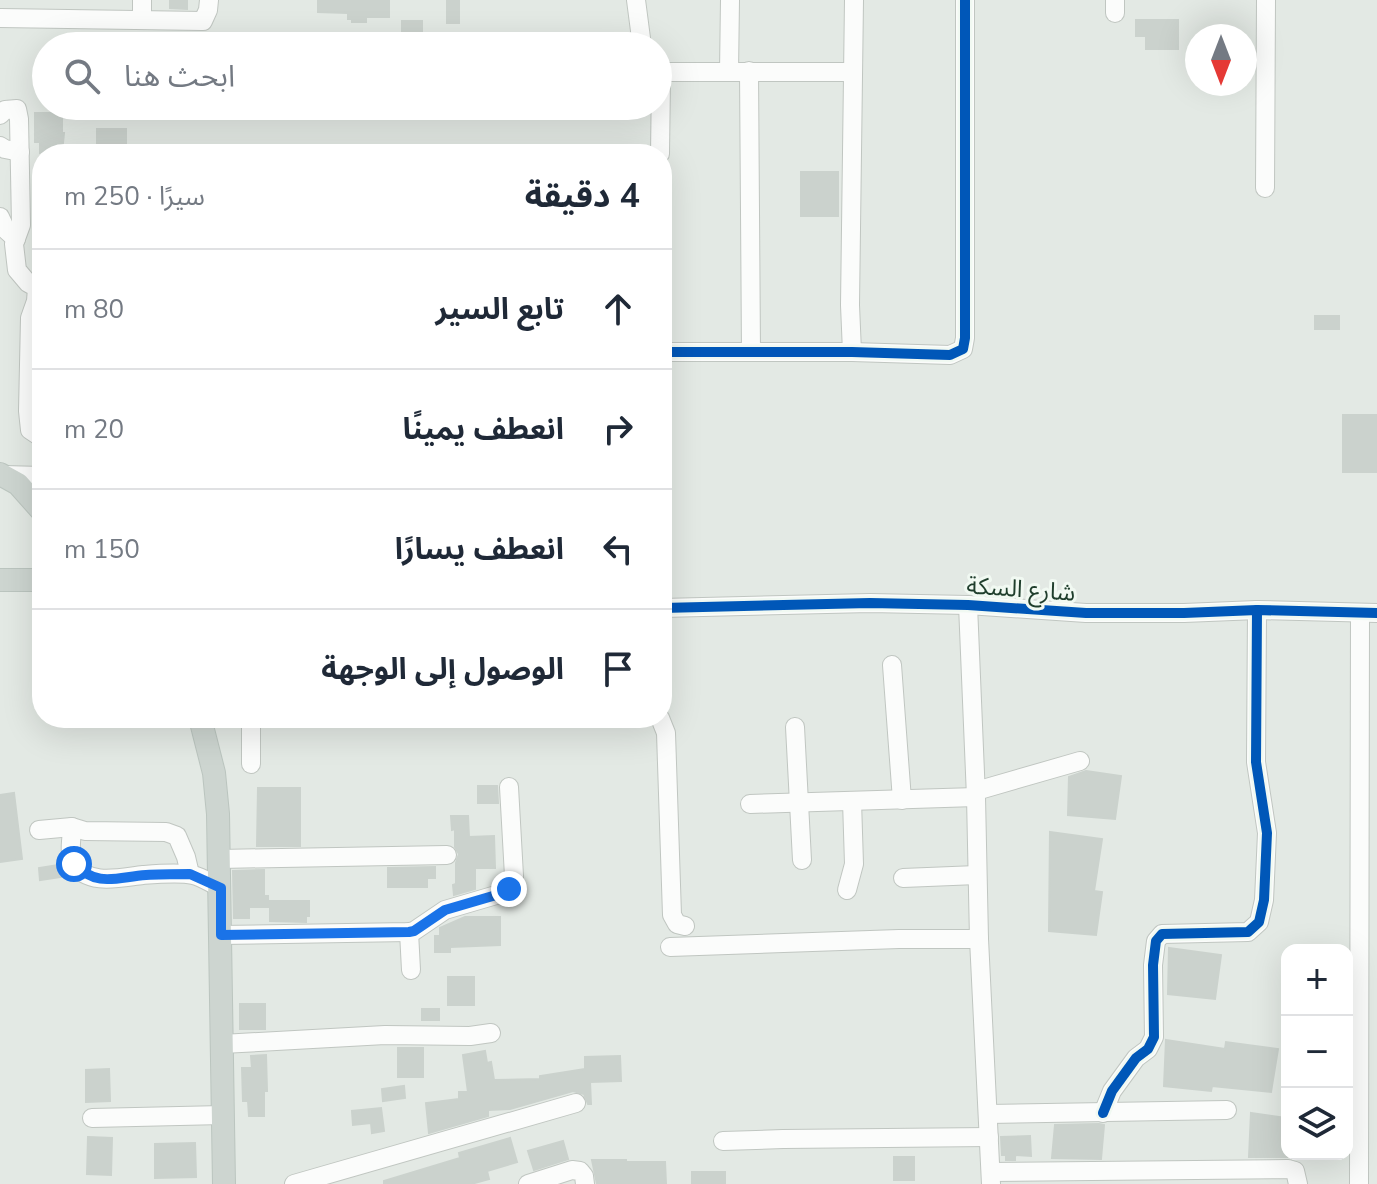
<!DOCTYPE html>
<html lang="ar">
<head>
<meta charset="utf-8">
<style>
	:root { --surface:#fff; --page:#f2f2f3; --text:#1f2937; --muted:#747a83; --line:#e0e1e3 }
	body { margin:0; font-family:"Nunito Sans","Noto Sans Arabic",sans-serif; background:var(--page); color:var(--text); direction:rtl }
	.controls { position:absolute; right:24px; bottom:24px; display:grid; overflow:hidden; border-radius:16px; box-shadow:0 8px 32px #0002 }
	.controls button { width:72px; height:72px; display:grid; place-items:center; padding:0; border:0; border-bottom:2px solid var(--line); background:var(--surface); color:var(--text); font:40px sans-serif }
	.compass { position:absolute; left:1185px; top:24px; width:72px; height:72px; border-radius:50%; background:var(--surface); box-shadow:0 8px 32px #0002; rotate:180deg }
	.stop { position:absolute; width:24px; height:24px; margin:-18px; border:6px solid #1a73e8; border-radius:50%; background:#fff }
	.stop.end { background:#1a73e8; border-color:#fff; box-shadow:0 2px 8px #0008 }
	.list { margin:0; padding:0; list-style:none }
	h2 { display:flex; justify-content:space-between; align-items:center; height:104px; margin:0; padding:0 32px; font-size:34px }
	h2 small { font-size:26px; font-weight:400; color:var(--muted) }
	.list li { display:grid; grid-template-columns:52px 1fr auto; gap:24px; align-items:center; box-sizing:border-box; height:120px; padding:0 32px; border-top:2px solid var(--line) }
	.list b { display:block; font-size:30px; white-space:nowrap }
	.list em { font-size:26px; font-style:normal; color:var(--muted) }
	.icon { flex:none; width:44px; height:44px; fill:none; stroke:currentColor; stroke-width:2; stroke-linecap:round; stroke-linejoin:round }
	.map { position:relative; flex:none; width:1377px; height:1184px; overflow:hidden; direction:ltr }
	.search { position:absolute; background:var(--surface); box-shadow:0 8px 32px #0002; left:32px; top:32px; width:640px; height:88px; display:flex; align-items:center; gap:20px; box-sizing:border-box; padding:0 28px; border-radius:44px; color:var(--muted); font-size:30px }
	.panel { position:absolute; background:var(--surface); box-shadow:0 8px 32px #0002; left:32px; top:144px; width:640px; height:584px; border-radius:32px; direction:rtl }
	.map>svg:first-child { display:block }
	.building { fill:#cbd2cd; stroke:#cbd2cd; stroke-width:2 }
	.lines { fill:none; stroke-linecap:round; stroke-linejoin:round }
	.minor-casing { stroke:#c0c6c1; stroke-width:20 }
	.major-casing { stroke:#bbc5bf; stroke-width:24 }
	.minor { stroke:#fbfcfb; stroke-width:18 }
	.major { stroke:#cdd5d0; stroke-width:22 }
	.cycleway-casing { stroke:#f1f9f2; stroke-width:15 }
	.cycleway { stroke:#0057b8; stroke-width:10 }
	.route { stroke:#1a73e8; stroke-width:10 }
	.labels { text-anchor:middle; stroke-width:6; stroke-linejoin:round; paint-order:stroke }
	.street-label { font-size:24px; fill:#1f3e2c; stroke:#f1f9f2 }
</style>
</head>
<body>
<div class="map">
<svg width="1377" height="1184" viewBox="0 0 1377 1184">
	<rect width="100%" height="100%" fill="#e3e9e4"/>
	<g class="building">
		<polygon points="170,0 187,0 187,9 170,8"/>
		<polygon points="318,0 389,0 389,17 366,17 366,22 352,22 352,19 348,19 348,13 318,12"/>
		<rect x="447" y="1" width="12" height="22"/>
		<polygon points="1136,20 1178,20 1178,49 1146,49 1146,36 1136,36"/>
		<rect x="402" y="21" width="20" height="12"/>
		<rect x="471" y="35" width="22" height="11"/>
		<polygon points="35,113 62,113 62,133 64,133 62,153 40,153 40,142 35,142"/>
		<rect x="97" y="129" width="29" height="25"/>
		<rect x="801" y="172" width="37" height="44"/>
		<rect x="1315" y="316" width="24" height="13"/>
		<rect x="1343" y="415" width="34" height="57"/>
		<polygon points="1086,771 1121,776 1115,819 1068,815 1069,777"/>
		<polygon points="478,786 497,786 498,803 478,803"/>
		<polygon points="258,788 300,788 300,846 257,846"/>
		<polygon points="14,793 22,859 0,862 0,795"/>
		<polygon points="451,816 468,816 469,837 494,836 495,868 475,868 475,889 454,895 453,885 456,884 456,863 459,854 455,847 455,829 452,830"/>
		<polygon points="1050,832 1102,839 1094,891 1102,892 1096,935 1049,931"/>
		<polygon points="59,865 61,877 40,880 39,868"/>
		<polygon points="435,867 435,878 427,878 427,887 388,887 388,868"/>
		<polygon points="264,870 264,896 268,896 268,907 249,907 249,918 234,918 233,871"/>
		<polygon points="270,901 309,901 309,916 306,916 306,922 270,921"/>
		<polygon points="465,917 500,917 500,945 450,947 450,952 435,952 435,936 440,936 440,928"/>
		<polygon points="1169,948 1221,955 1215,999 1168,994"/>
		<rect x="448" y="977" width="26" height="28"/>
		<rect x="240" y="1004" width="25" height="25"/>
		<rect x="422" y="1009" width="17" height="11"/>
		<polygon points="1166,1040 1225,1049 1226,1042 1278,1049 1271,1092 1212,1086 1211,1091 1164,1086"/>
		<rect x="398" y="1048" width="25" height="29"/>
		<polygon points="485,1051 487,1063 491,1062 494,1080 540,1079 540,1076 585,1069 585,1057 620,1056 621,1081 590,1082 591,1104 588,1104 584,1094 573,1091 510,1109 488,1110 488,1116 429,1133 426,1103 459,1099 459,1092 468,1092 463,1055"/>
		<polygon points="266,1055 267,1091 264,1091 264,1116 249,1116 248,1101 243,1101 242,1068 252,1068 251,1056"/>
		<polygon points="109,1069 110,1101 86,1102 86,1070"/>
		<polygon points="404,1086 405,1098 383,1101 382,1089"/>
		<polygon points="381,1108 384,1131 372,1133 371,1123 353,1125 352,1111"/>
		<polygon points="1251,1113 1287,1118 1287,1157 1249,1157"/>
		<polygon points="1099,1124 1104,1125 1101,1159 1052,1158 1055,1125"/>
		<polygon points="1030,1136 1031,1156 1015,1155 1015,1160 1006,1160 1006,1155 1002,1155 1001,1137"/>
		<polygon points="88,1137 112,1138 111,1175 87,1174"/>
		<polygon points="510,1138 517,1162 487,1171 489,1179 471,1184 384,1184 384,1181 460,1158 459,1153"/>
		<polygon points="563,1141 568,1159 534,1170 528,1151"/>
		<polygon points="195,1143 196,1177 155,1178 155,1144"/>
		<rect x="894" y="1157" width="20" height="23"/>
		<polygon points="592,1160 626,1160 626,1162 665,1162 666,1184 597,1184"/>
		<rect x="692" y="1172" width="33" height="12"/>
	</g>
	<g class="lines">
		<defs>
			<g id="minor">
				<polyline points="636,0 642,46"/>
				<polyline points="1115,0 1115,13"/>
				<polyline points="0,18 203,21 208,10 209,0"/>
				<polyline points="142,20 142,0"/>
				<polyline points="749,71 751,352"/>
				<polyline points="729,72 730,0"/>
				<polyline points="0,115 5,110 17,109 19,119 21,225 14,244 17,270 28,283 37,288 36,301 30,318 28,411 30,430 42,438"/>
				<polyline points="0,146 5,149 20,152"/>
				<polyline points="660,154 661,78 667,72 852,72"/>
				<polyline points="1265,188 1266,0"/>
				<polyline points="0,217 6,230 16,239"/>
				<polyline points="662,352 852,352 950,355 963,349 965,338 965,0"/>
				<polyline points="852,352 850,305 854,0"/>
				<polyline points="3,475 42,476"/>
				<polyline points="968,605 976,797 979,939 991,1184"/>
				<polyline points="662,608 870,603 968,605 1086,613 1184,613 1257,610 1377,613"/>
				<polyline points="892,665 902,800"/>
				<polyline points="251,718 251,764"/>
				<polyline points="660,718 666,733 672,915 677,924 685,926"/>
				<polyline points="795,727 802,860"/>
				<polyline points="976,791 1080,761"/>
				<polyline points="750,804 976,797"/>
				<path d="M72,827C72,839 68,852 74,863C87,887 123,877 143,875C156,874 180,872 193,875C202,877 212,884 221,888"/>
				<polyline points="39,830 72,827 85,831 166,832 177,836 186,857 190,874"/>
				<polyline points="220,859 447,855"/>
				<polyline points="903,878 977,875"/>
				<polyline points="847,890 854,864 852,801"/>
				<polyline points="409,932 411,970"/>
				<polyline points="221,935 409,932 414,931 445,910 503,893 513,884 514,876 509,787"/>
				<polyline points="670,947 899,939 979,939"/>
				<polyline points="222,1044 385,1035 470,1036 491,1033"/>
				<polyline points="1103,1113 1112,1091 1136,1058 1148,1049 1154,1037 1153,965 1156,941 1162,934 1248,932 1259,922 1264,900 1267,833 1256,762 1257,610"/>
				<polyline points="988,1114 1227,1110"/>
				<polyline points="92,1118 223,1115"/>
				<polyline points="723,1141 783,1139 989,1137"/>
				<polyline points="991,1172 1288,1169 1295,1171 1298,1184"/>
				<polyline points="294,1184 576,1103"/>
				<polyline points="528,1184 572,1170 580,1171 584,1176 585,1184"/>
				<polyline points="1359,1184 1360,613"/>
			</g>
			<g id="major">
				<polyline points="0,474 18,484 42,511"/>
				<polyline points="0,580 42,580"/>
				<polyline points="200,718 214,773 218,814 224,1184"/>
			</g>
		</defs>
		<use href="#minor" class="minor-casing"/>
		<use href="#major" class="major-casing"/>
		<use href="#minor" class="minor"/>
		<use href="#major" class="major"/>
		<defs>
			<g id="cycleway">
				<polyline points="662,352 852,352 950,355 963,349 965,338 965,0"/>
				<polyline points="662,608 870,603 968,605 1086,613 1184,613 1257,610 1377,613"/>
				<polyline points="1103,1113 1112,1091 1136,1058 1148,1049 1154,1037 1153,965 1156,941 1162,934 1248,932 1259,922 1264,900 1267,833 1256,762 1257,610"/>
			</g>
		</defs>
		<use href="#cycleway" class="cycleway-casing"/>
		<use href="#cycleway" class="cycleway"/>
	</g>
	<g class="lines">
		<path class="route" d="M74,864C98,888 117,877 146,875C160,874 176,874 190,874L221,888V935L409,932L414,931L445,910L503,893L509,889"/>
	</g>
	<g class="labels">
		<g class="street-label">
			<text transform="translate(1021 589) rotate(4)" y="8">شارع السكة</text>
		</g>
	</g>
</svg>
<div class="controls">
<button>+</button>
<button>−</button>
<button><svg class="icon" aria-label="layers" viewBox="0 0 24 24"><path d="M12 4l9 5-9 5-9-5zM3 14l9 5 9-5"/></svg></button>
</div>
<svg class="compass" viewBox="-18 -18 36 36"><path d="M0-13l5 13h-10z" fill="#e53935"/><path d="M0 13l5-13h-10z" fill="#747a83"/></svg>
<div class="stop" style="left:74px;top:864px"></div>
<div class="stop end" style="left:509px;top:889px"></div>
<div class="search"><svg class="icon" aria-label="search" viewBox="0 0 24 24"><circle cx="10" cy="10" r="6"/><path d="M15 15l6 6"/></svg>ابحث هنا</div>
<section class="panel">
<h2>4 دقيقة<small>سيرًا · 250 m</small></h2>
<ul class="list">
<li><svg class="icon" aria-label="ahead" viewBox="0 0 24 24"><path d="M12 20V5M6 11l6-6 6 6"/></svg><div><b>تابع السير</b></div><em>80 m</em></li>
<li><svg class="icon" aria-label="right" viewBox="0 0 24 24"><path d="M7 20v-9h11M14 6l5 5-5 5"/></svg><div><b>انعطف يمينًا</b></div><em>20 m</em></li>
<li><svg class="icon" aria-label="left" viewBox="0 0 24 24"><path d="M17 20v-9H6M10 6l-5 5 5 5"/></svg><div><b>انعطف يسارًا</b></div><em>150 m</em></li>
<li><svg class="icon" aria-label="arrive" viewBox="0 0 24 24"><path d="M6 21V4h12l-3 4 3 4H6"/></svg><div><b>الوصول إلى الوجهة</b></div></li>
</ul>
</section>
</div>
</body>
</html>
